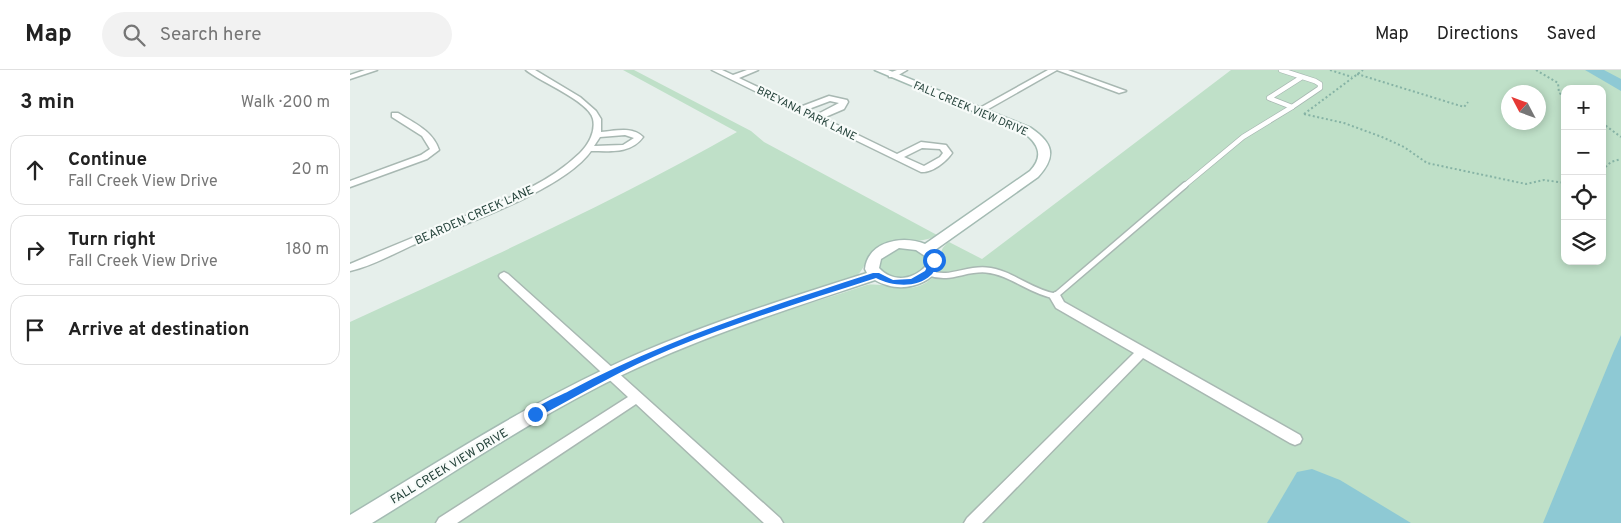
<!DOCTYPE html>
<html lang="en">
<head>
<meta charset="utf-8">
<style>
	:root { --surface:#fff; --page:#f2f2f2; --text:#222; --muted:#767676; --line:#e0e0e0 }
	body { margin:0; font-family:Overpass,sans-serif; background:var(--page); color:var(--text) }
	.controls { position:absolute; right:15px; top:15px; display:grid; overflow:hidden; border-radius:10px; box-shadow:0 2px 8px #0003 }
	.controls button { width:45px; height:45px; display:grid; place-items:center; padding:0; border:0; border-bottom:1px solid var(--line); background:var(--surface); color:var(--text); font:25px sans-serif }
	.compass { position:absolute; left:1151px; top:15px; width:45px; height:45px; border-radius:50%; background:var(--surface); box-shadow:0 2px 8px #0003; rotate:311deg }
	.stop { position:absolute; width:15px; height:15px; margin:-11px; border:4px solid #1a73e8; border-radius:50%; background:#fff }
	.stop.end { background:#1a73e8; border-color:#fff; box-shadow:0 1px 5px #0008 }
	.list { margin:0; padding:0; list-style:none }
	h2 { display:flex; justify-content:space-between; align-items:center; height:65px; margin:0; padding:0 20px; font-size:21px }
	h2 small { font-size:16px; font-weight:400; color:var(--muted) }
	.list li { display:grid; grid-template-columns:32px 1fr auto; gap:15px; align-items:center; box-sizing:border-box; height:70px; margin:0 10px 10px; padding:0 10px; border:1px solid var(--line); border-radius:15px }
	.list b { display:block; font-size:19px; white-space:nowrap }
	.list p { margin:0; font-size:16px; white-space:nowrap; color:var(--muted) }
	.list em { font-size:16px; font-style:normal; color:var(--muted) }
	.icon { flex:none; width:28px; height:28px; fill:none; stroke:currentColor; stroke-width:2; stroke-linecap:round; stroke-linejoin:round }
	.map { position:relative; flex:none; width:1271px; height:453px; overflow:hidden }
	header { display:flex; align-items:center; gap:30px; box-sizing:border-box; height:70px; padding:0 25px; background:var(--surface); border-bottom:1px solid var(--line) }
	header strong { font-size:24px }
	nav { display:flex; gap:28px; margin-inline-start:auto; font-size:18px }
	.search { width:350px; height:45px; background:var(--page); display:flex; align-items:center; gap:12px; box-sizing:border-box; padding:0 18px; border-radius:28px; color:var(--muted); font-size:19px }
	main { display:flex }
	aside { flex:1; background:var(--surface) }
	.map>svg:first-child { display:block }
	.green { fill:#bfe0c8; fill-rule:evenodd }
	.water { fill:#8ec9d4 }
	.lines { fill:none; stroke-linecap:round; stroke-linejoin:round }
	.river { fill:#8ec9d4; fill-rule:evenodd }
	.lane-far1-casing { stroke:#a8b8b2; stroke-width:6 }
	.lane-casing { stroke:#a8b8b2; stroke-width:8 }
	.street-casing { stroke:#a8b8b2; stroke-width:3 }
	.secondary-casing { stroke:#a4bbb3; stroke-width:3 }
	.path { stroke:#86b3a5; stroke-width:2; stroke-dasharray:2 2.5; stroke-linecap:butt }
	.lane-far1 { stroke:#fff; stroke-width:4.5 }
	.lane { stroke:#fff; stroke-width:5 }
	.street { fill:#fff; fill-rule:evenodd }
	.secondary { fill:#fff; fill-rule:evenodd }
	.route { fill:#1a73e8 }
	.labels { text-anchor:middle; stroke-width:4.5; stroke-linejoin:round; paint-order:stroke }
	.far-street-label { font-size:11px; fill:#24423a; stroke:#f7fbf9 }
	.street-label { font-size:12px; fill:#24423a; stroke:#f7fbf9 }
</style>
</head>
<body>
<header>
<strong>Map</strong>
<div class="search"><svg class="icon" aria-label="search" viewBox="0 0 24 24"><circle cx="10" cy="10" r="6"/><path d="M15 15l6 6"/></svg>Search here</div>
<nav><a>Map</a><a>Directions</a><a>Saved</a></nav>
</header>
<main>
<aside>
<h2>3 min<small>Walk · 200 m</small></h2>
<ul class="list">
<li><svg class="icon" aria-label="ahead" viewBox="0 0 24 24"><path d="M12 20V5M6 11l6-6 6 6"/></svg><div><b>Continue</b><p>Fall Creek View Drive</p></div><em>20 m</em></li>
<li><svg class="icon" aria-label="right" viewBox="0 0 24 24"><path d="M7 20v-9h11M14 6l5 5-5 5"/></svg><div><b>Turn right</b><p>Fall Creek View Drive</p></div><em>180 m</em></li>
<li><svg class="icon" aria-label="arrive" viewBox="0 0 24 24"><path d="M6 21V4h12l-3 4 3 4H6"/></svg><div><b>Arrive at destination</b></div></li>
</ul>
</aside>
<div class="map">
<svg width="1271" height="453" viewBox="0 0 1271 453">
	<rect width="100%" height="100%" fill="#e6efeb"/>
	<g class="green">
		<path d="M273,0H284L401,61L414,72L587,165C570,176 548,166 530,176C514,184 517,201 503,208C423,234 340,256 265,294C174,340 88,396 0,448V252C131,192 262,133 387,62Z"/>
		<path d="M881,0H1271V453H22C113,398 203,336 299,292C369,260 444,239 517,215C540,212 562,228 583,207C586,205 590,202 591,199C597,186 584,183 599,172L632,189ZM1215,19H1252V191H1215ZM1158,22H1188V52H1158Z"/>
		<path d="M550,179L565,180L575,186V196C565,210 540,213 530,197L532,188Z"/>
	</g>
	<g class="water">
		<polygon points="1271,265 1271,453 1193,453 1263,283"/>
		<polygon points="962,399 990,410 1061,453 917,453 947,402"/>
	</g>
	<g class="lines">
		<polygon class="river" points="1235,0 1254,0 1271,9 1271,21"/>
		<defs>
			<g id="lane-far1">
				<polyline points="931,0 965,11 970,14 970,18 942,37 919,28 952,7"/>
				<polyline points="834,116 893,67 942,37"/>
			</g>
			<path id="lane" d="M579,203C600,211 615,198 636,200C661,202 680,222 705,226L835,115"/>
			<g id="street">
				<polygon points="15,0 27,0 0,9 0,5"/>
				<path d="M176,0H185L230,27L246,41L251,49V62C265,61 282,56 293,67C281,84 260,81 241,81C214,120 109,156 63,175C43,184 22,196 0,201V194C37,178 75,163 113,147C153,131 198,114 230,83C238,75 246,62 243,49C239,31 190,12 176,0ZM275,65L284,68L273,75L244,76L250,67Z"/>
				<path d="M362,0H372L383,5L397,0H408L389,8L450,37L479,26L497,30L498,32L494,39L473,48L547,84L571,72L596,75L602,83C596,92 582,103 571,102ZM480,31L489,33L466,45L456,40ZM572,78L590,79L593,83L590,87L574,96L554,87Z"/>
				<polygon points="547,0 557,0 545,7 539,7 539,3"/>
				<polygon points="698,0 707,0 633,42 626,40"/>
				<polygon points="707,0 718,0 776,21 769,23"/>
				<path d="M42,43H48C64,53 83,61 89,80L77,89L0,117V111L71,85L80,79L72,66L42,47Z"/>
				<polygon points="154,202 158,204 430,448 433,453 414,453 286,334 107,453 86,453 89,448 278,327 150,208 149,206 150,204"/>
				<polygon points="705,222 709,223 714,232 950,365 952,369 950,373 945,375 940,373 793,288 632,453 614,453 617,448 784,283 706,238 699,226"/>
			</g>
			<path id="secondary" d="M525,0H538L681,58C703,73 707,86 688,107L585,180L589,184L590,197C576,218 547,223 525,210C439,239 352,266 270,306C183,348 104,403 22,453H0V445C85,394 168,340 257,298C341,258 429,231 517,203L515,199C518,171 553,165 575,174L680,101C694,86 689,74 673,62ZM549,178L566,180L575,186L576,196C563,210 543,213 529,198L531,189Z"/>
		</defs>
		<use href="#lane-far1" class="lane-far1-casing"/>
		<use href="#lane" class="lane-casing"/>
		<use href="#street" class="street-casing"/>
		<use href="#secondary" class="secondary-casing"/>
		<g class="path">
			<polyline points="980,0 1002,7"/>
			<polyline points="1186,0 1208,13 1209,23 1215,26"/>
			<polyline points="1007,4 1114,37 1118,32"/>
			<polyline points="954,44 994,53 1032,67 1054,77 1077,93 1176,114 1194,110 1215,113"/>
			<polyline points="954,44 1013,0"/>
			<polyline points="1252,53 1271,67"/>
			<polyline points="1252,100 1261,92 1271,89"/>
		</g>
		<use href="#lane-far1" class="lane-far1"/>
		<use href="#lane" class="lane"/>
		<use href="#street" class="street"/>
		<use href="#secondary" class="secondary"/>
	</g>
	<path class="route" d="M581,189L588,190C586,194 585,202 581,205C566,219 542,216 526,208C457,230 388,252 321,279C275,298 232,323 188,347H181L180,344C187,334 208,327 219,321C316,269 419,237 523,203H529L543,210L561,209L575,201Z"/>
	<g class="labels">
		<g class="far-street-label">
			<text transform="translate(621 38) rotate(23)" y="4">FALL CREEK VIEW DRIVE</text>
			<text transform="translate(457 43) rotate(26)" y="4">BREYANA PARK LANE</text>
		</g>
		<g class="street-label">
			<text transform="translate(124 145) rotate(-24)" y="4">BEARDEN CREEK LANE</text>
			<text transform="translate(99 396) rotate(-31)" y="4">FALL CREEK VIEW DRIVE</text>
		</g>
	</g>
</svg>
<div class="controls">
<button>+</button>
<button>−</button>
<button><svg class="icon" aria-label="locate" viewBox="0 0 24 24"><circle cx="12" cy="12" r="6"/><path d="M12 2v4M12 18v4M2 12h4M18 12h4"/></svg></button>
<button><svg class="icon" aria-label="layers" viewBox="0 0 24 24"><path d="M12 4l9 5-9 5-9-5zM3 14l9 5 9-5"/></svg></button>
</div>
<svg class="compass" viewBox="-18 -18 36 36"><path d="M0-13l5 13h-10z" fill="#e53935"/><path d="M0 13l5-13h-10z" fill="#767676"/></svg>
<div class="stop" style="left:584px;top:190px"></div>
<div class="stop end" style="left:185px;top:344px"></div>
</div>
</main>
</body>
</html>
